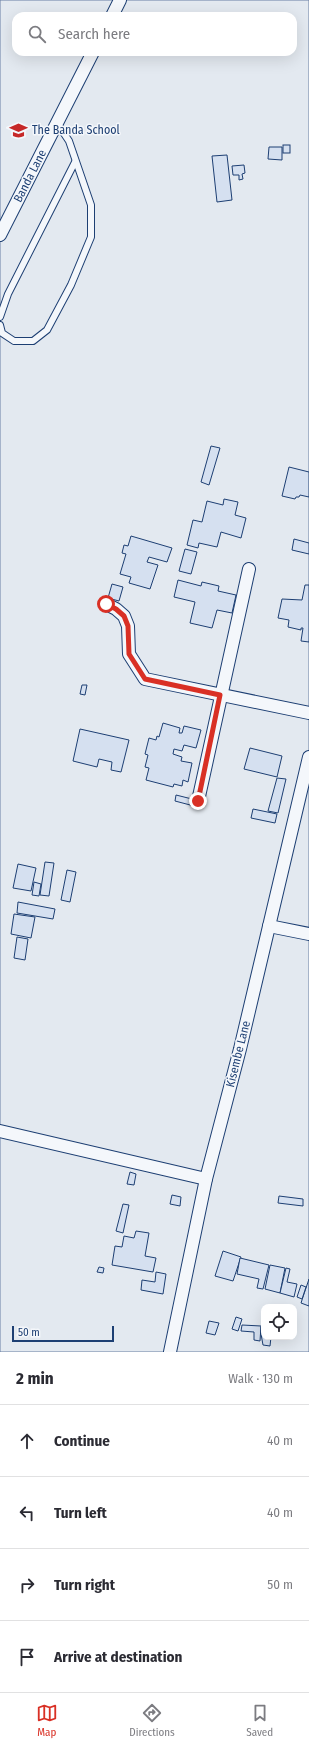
<!DOCTYPE html>
<html lang="en">
<head>
<meta charset="utf-8">
<style>
	:root { --surface:#fff; --page:#f7f7f7; --text:#2b2b33; --muted:#7c7c81; --line:#e1e1e2; --accent:#d93025 }
	body { margin:0; font-family:"Fira Sans Condensed",sans-serif; background:var(--page); color:var(--text) }
	.controls { position:absolute; right:12px; bottom:12px; display:grid; overflow:hidden; border-radius:8px; box-shadow:0 4px 16px #0002 }
	.controls button { width:36px; height:36px; display:grid; place-items:center; padding:0; border:0; border-bottom:1px solid var(--line); background:var(--surface); color:var(--text); font:20px sans-serif }
	.scale { position:absolute; left:12px; bottom:10px; width:102px; box-sizing:border-box; padding-left:4px; border:2px solid #1d3f73; border-top:0; font-size:11px; line-height:14px; white-space:nowrap; color:#1d3f73; -webkit-text-stroke:3px #f4f7fb; paint-order:stroke }
	.stop { position:absolute; width:12px; height:12px; margin:-9px; border:3px solid #d93025; border-radius:50%; background:#fff }
	.stop.end { background:#d93025; border-color:#fff; box-shadow:0 1px 4px #0008 }
	.list { margin:0; padding:0; list-style:none }
	h2 { display:flex; justify-content:space-between; align-items:center; height:52px; margin:0; padding:0 16px; font-size:17px }
	h2 small { font-size:13px; font-weight:400; color:var(--muted) }
	.list li { display:grid; grid-template-columns:26px 1fr auto; gap:12px; align-items:center; box-sizing:border-box; height:72px; padding:0 16px; border-top:1px solid var(--line) }
	.list b { display:block; font-size:15px; white-space:nowrap }
	.list em { font-size:13px; font-style:normal; color:var(--muted) }
	.icon { flex:none; width:22px; height:22px; fill:none; stroke:currentColor; stroke-width:2; stroke-linecap:round; stroke-linejoin:round }
	.map { position:relative; flex:none; width:309px; height:1352px; overflow:hidden }
	.search { position:absolute; background:var(--surface); box-shadow:0 4px 16px #0002; left:12px; right:12px; top:12px; height:44px; display:flex; align-items:center; gap:10px; box-sizing:border-box; padding:0 14px; border-radius:12px; color:var(--muted); font-size:15px }
	.sheet { height:340px; background:var(--surface) }
	nav { display:flex; justify-content:space-around; align-items:center; box-sizing:border-box; height:56px; border-top:1px solid var(--line); background:var(--surface); font-size:11px; color:var(--muted) }
	nav a { display:grid; justify-items:center; gap:2px }
	nav .on { color:var(--accent) }
	.map>svg:first-child { display:block }
	.green { fill:#e3e9f0; stroke:#687fa3; fill-rule:evenodd }
	.building { fill:#d5e0f0; stroke:#1d3f73 }
	.lines { fill:none; stroke-linecap:round; stroke-linejoin:round }
	.lane-casing { stroke:#1d3f73; stroke-width:8 }
	.street-casing { stroke:#1d3f73; stroke-width:14 }
	.lane { stroke:#f4f7fb; stroke-width:6 }
	.street { stroke:#f4f7fb; stroke-width:12 }
	.route { stroke:#d93025; stroke-width:5 }
	.labels { text-anchor:middle; stroke-width:3; stroke-linejoin:round; paint-order:stroke }
	.poi-label { font-size:12px; fill:#1d3f73; stroke:#f4f7fb; text-anchor:start }
	.street-label { font-size:12px; fill:#1d3f73; stroke:#f4f7fb }
</style>
</head>
<body>
<div class="map">
<svg width="309" height="1352" viewBox="0 0 309 1352">
	<rect width="100%" height="100%" fill="#f4f7fb"/>
	<path class="green" d="M0,0H309V1352H0ZM16,16H293V52H16ZM264,1307H294V1337H264Z"/>
	<g class="building">
		<rect x="283" y="145" width="7" height="8"/>
		<polygon points="269,147 282,147 282,160 268,159"/>
		<polygon points="227,155 232,200 217,202 212,156"/>
		<polygon points="244,165 245,173 242,174 243,179 239,180 239,175 233,175 232,166"/>
		<polygon points="211,446 220,448 209,485 201,482"/>
		<polygon points="289,467 309,472 309,497 300,495 299,497 296,497 295,499 282,496"/>
		<polygon points="224,499 238,502 235,515 246,518 241,538 221,532 217,547 199,543 198,548 187,545 193,520 202,522 207,501 223,505"/>
		<polygon points="131,536 172,548 167,562 149,557 147,562 158,565 150,589 129,583 131,577 120,574 126,554 122,553 124,545 128,546"/>
		<polygon points="294,539 309,543 309,554 292,550"/>
		<polygon points="185,549 197,552 191,574 179,571"/>
		<polygon points="178,580 201,586 202,582 219,586 218,591 236,595 232,613 217,610 212,628 190,623 195,602 174,597"/>
		<polygon points="112,584 123,587 119,601 108,598"/>
		<polygon points="305,585 309,585 309,642 301,641 303,628 301,628 301,630 288,627 289,620 278,618 282,599 302,600"/>
		<polygon points="82,685 87,685 85,695 80,694"/>
		<polygon points="163,723 180,728 179,733 182,733 184,726 201,730 196,748 184,745 182,751 174,749 173,754 182,757 181,761 192,763 188,782 183,780 182,786 174,784 173,787 146,780 149,768 145,767 148,755 145,754 149,738 156,740 157,736 159,737"/>
		<polygon points="80,729 129,740 121,772 111,770 112,762 99,759 97,767 73,761"/>
		<polygon points="250,748 282,756 277,777 244,769"/>
		<polygon points="277,778 286,779 278,813 268,811"/>
		<polygon points="176,795 196,800 194,806 175,801"/>
		<polygon points="253,809 277,814 275,823 251,818"/>
		<polygon points="45,862 54,863 49,896 40,895"/>
		<polygon points="18,864 36,868 31,891 13,888"/>
		<polygon points="67,870 76,872 70,902 61,900"/>
		<polygon points="34,882 41,884 39,896 32,895"/>
		<polygon points="18,902 55,909 53,919 17,913"/>
		<polygon points="14,914 35,917 31,938 11,934"/>
		<polygon points="17,937 28,939 25,960 14,958"/>
		<polygon points="130,1172 136,1174 134,1185 127,1184"/>
		<polygon points="172,1195 181,1197 180,1206 170,1204"/>
		<polygon points="279,1196 303,1199 303,1206 278,1203"/>
		<polygon points="123,1204 129,1205 123,1233 116,1231"/>
		<polygon points="136,1231 149,1233 145,1256 156,1258 153,1272 112,1265 115,1246 122,1247 124,1236 134,1238"/>
		<polygon points="223,1251 241,1257 233,1281 215,1276"/>
		<polygon points="240,1258 269,1265 263,1289 257,1288 259,1279 237,1274"/>
		<polygon points="270,1265 285,1268 280,1293 265,1289"/>
		<polygon points="99,1267 104,1268 103,1273 97,1272"/>
		<polygon points="286,1268 290,1269 287,1282 297,1284 294,1297 280,1293"/>
		<polygon points="156,1272 166,1274 163,1294 141,1290 142,1280 155,1282"/>
		<polygon points="309,1279 309,1306 301,1303"/>
		<polygon points="301,1285 306,1287 302,1299 297,1297"/>
		<polygon points="236,1317 242,1319 238,1331 232,1329"/>
		<polygon points="209,1321 219,1323 215,1335 206,1333"/>
		<polygon points="242,1325 261,1326 260,1341 254,1340 254,1332 241,1331"/>
		<polygon points="261,1327 264,1327 264,1337 271,1337 270,1346 263,1345 261,1334"/>
	</g>
	<g class="lines">
		<defs>
			<g id="lane">
				<polyline points="0,317 8,294 75,162"/>
				<polyline points="0,325 2,333 14,341 33,341 47,330 71,285 91,237 91,205 69,141 57,123"/>
			</g>
			<g id="street">
				<polyline points="112,16 120,0"/>
				<polyline points="0,235 93,52"/>
				<polyline points="106,604 116,609 124,616 128,626 129,654 145,679 309,713"/>
				<polyline points="198,801 249,569"/>
				<polyline points="269,926 309,934"/>
				<polyline points="0,1131 206,1179"/>
				<polyline points="170,1352 206,1179 240,1049 309,757"/>
			</g>
		</defs>
		<use href="#lane" class="lane-casing"/>
		<use href="#street" class="street-casing"/>
		<use href="#lane" class="lane"/>
		<use href="#street" class="street"/>
	</g>
	<g class="lines">
		<polyline class="route" points="106,604 116,609 124,616 128,626 129,654 145,679 220,695 198,801"/>
	</g>
	<defs>
		<symbol id="school-bare" viewBox="-9 -9 18 18"><path d="M0-5L7-2L0 1L-7-2ZM-4 1L0 2.5L4 1V4Q0 6-4 4Z" fill="#c62828" stroke="#f4f7fb" stroke-width="2.5" paint-order="stroke"/></symbol>
	</defs>
	<g fill-rule="evenodd">
		<use href="#school-bare" x="6" y="118" width="25" height="25"/>
	</g>
	<g class="labels">
		<g class="poi-label">
			<text x="32" y="134">The Banda School</text>
		</g>
		<g class="street-label">
			<text transform="translate(30 176) rotate(-63)" y="4">Banda Lane</text>
			<text transform="translate(238 1054) rotate(-76)" y="4">Kisembe Lane</text>
		</g>
	</g>
</svg>
<div class="controls">
<button><svg class="icon" aria-label="locate" viewBox="0 0 24 24"><circle cx="12" cy="12" r="6"/><path d="M12 2v4M12 18v4M2 12h4M18 12h4"/></svg></button>
</div>
<div class="scale">50 m</div>
<div class="stop" style="left:106px;top:604px"></div>
<div class="stop end" style="left:198px;top:801px"></div>
<div class="search"><svg class="icon" aria-label="search" viewBox="0 0 24 24"><circle cx="10" cy="10" r="6"/><path d="M15 15l6 6"/></svg>Search here</div>
</div>
<section class="sheet">
<h2>2 min<small>Walk · 130 m</small></h2>
<ul class="list">
<li><svg class="icon" aria-label="ahead" viewBox="0 0 24 24"><path d="M12 20V5M6 11l6-6 6 6"/></svg><div><b>Continue</b></div><em>40 m</em></li>
<li><svg class="icon" aria-label="left" viewBox="0 0 24 24"><path d="M17 20v-9H6M10 6l-5 5 5 5"/></svg><div><b>Turn left</b></div><em>40 m</em></li>
<li><svg class="icon" aria-label="right" viewBox="0 0 24 24"><path d="M7 20v-9h11M14 6l5 5-5 5"/></svg><div><b>Turn right</b></div><em>50 m</em></li>
<li><svg class="icon" aria-label="arrive" viewBox="0 0 24 24"><path d="M6 21V4h12l-3 4 3 4H6"/></svg><div><b>Arrive at destination</b></div></li>
</ul>
</section>
<nav>
<a class="on"><svg class="icon" aria-label="map" viewBox="0 0 24 24"><path d="M3 6l6-2 6 2 6-2v14l-6 2-6-2-6 2zM9 4v14M15 6v14"/></svg>Map</a>
<a><svg class="icon" aria-label="directions" viewBox="0 0 24 24"><path d="M12 3l9 9-9 9-9-9zM9 14v-3h6M13 9l2 2-2 2"/></svg>Directions</a>
<a><svg class="icon" aria-label="saved" viewBox="0 0 24 24"><path d="M7 4h10v16l-5-4-5 4z"/></svg>Saved</a>
</nav>
</body>
</html>
